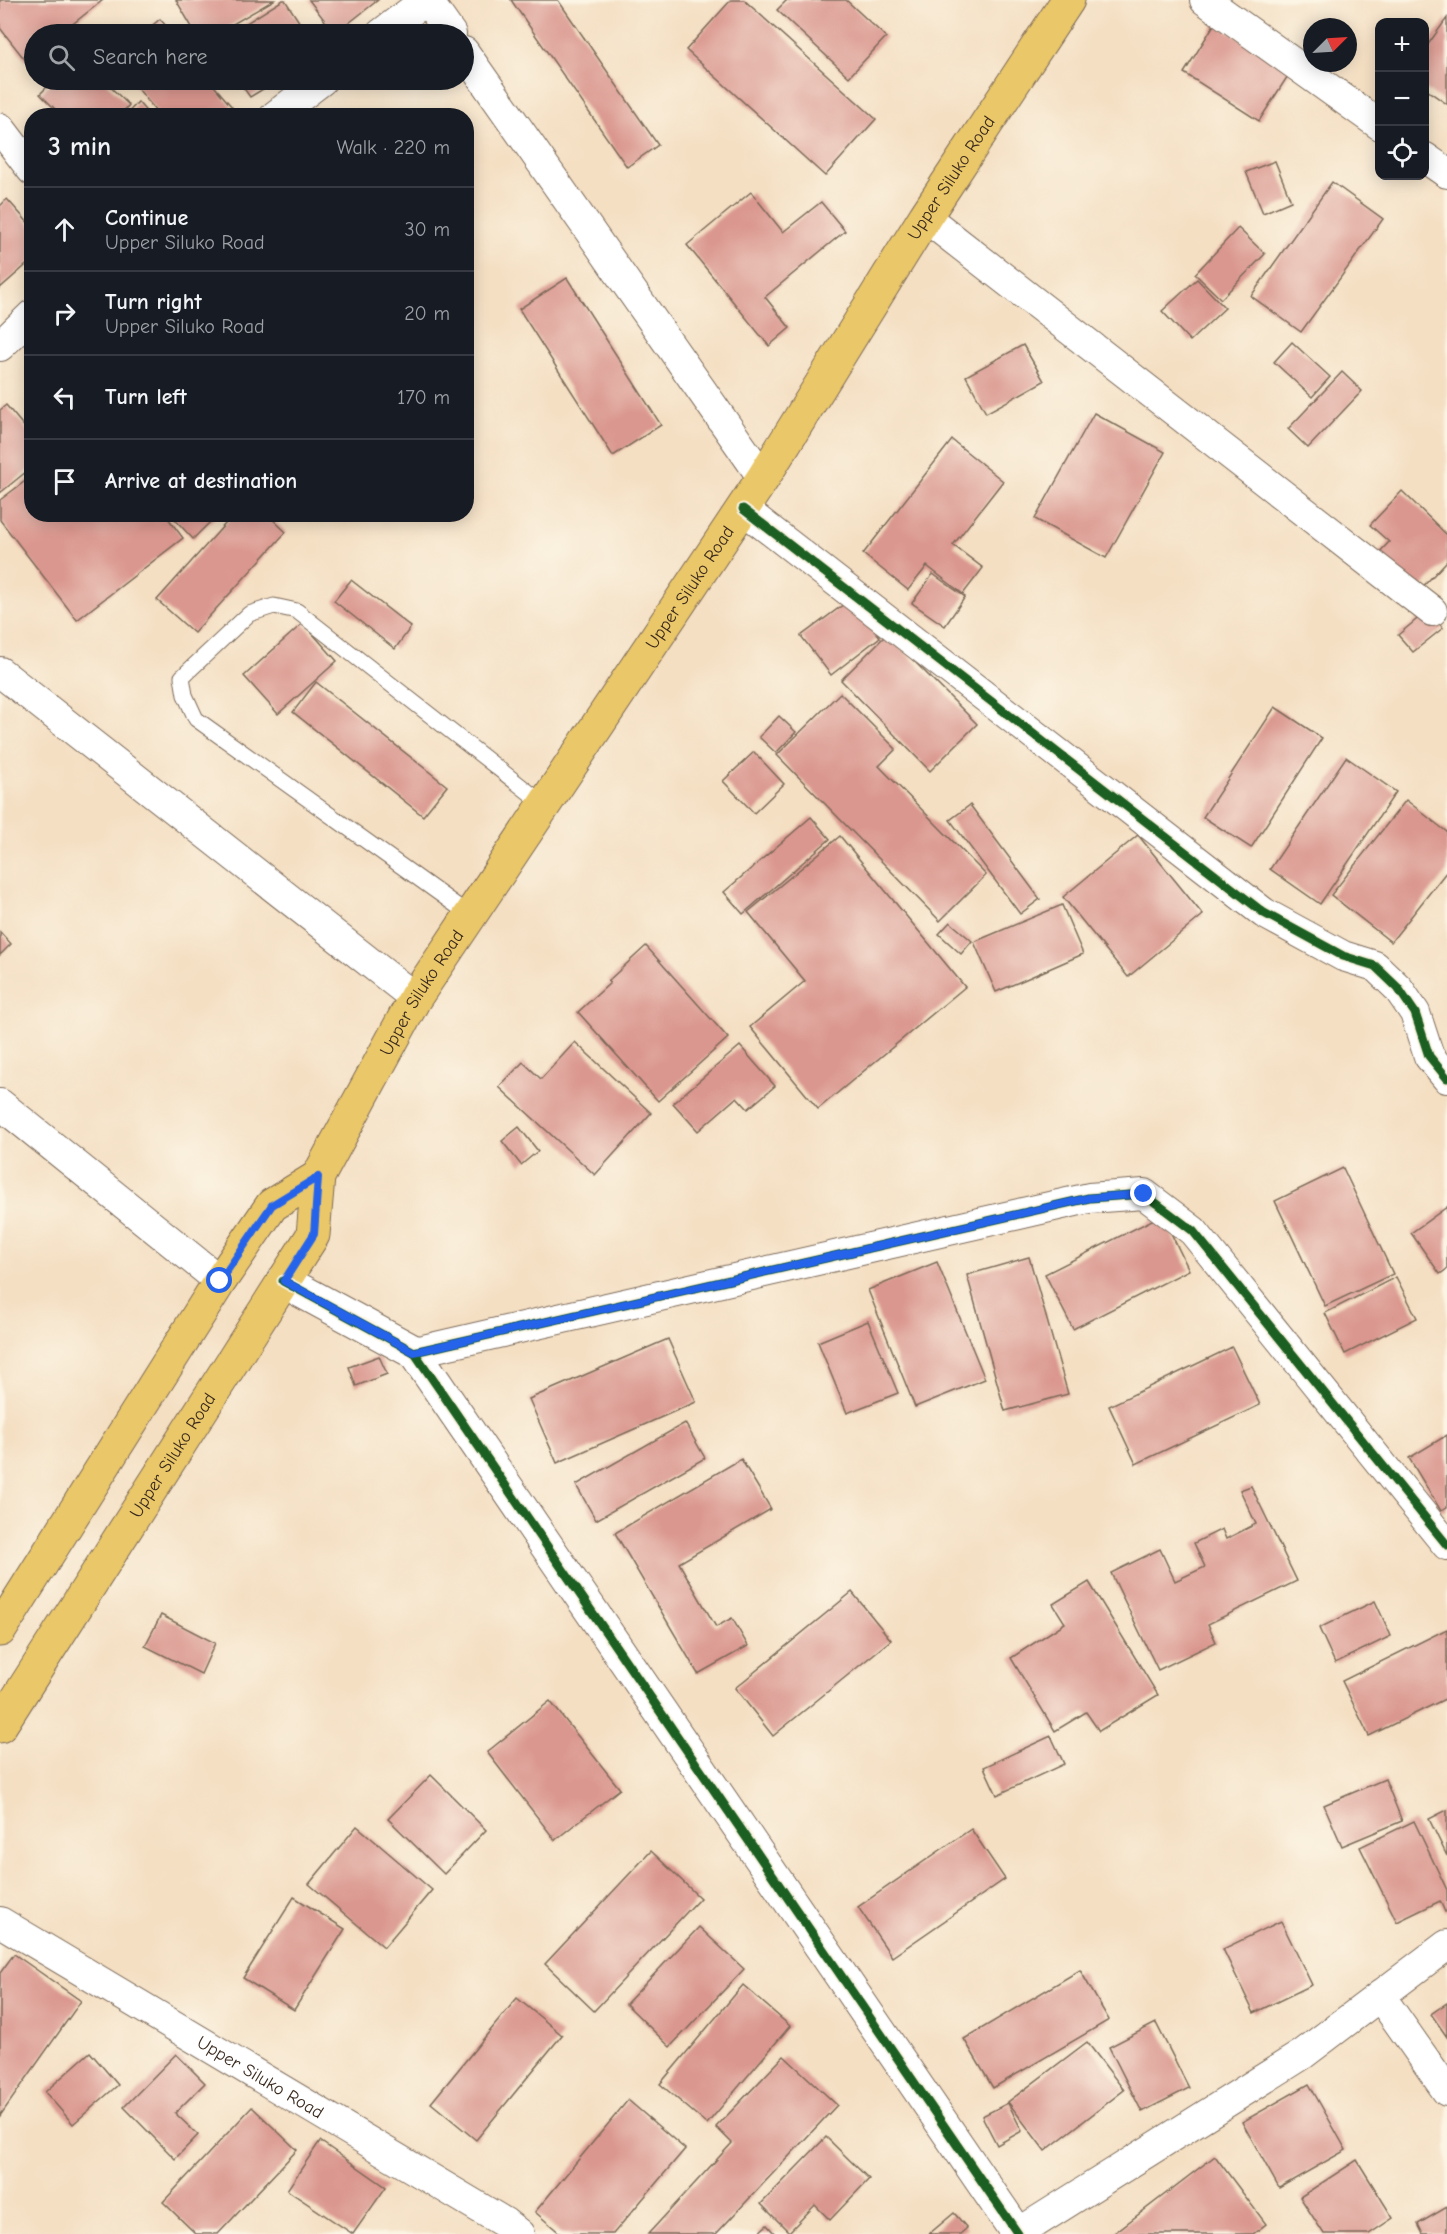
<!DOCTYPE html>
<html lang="en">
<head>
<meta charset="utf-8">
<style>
	:root { --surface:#171b24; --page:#20242c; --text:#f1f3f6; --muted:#9ea1a6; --line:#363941 }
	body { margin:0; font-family:"Comic Neue",sans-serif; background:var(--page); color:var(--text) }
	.controls { position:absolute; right:18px; top:18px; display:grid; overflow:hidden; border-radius:12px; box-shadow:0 3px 15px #0003 }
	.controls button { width:54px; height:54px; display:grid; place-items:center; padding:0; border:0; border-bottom:2px solid var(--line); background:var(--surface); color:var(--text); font:30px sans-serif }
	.compass { position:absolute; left:1303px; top:18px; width:54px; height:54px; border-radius:50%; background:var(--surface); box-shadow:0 3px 15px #0003; rotate:66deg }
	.stop { position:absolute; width:18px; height:18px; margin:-14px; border:4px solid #2563eb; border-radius:50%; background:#fff }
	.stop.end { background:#2563eb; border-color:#fff; box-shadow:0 2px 6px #0008 }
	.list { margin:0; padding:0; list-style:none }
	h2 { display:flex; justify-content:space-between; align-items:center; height:78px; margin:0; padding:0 24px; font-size:26px }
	h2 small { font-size:20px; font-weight:400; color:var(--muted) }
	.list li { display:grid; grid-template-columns:39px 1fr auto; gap:18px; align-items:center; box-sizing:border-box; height:84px; padding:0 24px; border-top:2px solid var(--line) }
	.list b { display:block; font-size:22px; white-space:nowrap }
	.list p { margin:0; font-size:20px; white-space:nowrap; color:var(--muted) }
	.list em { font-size:20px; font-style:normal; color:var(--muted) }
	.icon { flex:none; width:33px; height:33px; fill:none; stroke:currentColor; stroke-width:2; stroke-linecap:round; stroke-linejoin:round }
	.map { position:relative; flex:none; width:1447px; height:2234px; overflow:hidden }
	.search { position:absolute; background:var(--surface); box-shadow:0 3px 15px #0003; left:24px; top:24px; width:450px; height:66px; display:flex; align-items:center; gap:15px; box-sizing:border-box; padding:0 21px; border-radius:33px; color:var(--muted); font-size:22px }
	.panel { position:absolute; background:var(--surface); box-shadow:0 3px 15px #0003; left:24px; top:108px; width:450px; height:414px; border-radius:24px }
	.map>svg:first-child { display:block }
	.building { fill:#da978f }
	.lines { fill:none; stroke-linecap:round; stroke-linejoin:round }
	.service-casing { stroke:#7c6958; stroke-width:17 }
	.minor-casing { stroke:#7c6958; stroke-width:32 }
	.tertiary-casing { stroke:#7c6958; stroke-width:35 }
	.primary-casing { stroke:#7c6958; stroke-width:35 }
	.service { stroke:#fff; stroke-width:15 }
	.minor { stroke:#fff; stroke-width:30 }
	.tertiary { stroke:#fff; stroke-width:33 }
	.primary { stroke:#eac769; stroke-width:33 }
	.cycleway-casing { stroke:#fcf5e5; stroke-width:13 }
	.cycleway { stroke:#1b5e20; stroke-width:9 }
	.route { stroke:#2563eb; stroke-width:8 }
	.labels { text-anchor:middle; stroke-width:5; stroke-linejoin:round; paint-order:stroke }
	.street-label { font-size:18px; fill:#3b2a1e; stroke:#fcf5e5 }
</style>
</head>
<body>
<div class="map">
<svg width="1447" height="2234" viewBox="0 0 1447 2234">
	<rect width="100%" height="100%" fill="#fcf5e5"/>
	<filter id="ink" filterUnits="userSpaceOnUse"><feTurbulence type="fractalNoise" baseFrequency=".0167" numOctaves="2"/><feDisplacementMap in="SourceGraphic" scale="12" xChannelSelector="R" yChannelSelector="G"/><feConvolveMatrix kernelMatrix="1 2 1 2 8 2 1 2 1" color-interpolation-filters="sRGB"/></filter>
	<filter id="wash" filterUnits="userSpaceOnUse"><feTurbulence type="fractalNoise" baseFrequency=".008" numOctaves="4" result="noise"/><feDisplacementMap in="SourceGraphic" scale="24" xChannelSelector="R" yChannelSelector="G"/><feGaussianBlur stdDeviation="1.35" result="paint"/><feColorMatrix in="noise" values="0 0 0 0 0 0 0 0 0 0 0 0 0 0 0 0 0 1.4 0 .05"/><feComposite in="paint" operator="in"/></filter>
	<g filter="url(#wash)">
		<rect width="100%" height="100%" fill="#f4dfc3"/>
		<g id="blocks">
			<g class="building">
				<polygon points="0,0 103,0 60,34 34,34 34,55 26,61 0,28"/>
				<polygon points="176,0 274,0 216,34 196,34"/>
				<polygon points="283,0 285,0 307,34 229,34"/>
				<polygon points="309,0 378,0 335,34"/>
				<polygon points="511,0 558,0 658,145 627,167"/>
				<polygon points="731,0 744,0 876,119 825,176 686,50"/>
				<polygon points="787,0 846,0 886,37 849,77 777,10"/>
				<polygon points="1447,18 1447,104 1424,88 1424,50"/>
				<polygon points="160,19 173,34 142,34"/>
				<polygon points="1215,23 1291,71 1259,121 1184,73"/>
				<polygon points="54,80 103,80 129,105 119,116 62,116 40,94"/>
				<polygon points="131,80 209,80 232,107 221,116 160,116"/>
				<polygon points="238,80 278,80 250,97"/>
				<polygon points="138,102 150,116 125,116"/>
				<polygon points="1275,161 1291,201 1263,213 1246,172"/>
				<polygon points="1332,182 1383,219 1301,332 1251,296"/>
				<polygon points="751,192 783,232 821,202 845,231 765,297 790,328 769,346 687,245"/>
				<polygon points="7,199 32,227 32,260 0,288 0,206"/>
				<polygon points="1238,228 1265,254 1221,299 1195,274"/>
				<polygon points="567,278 661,425 613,456 519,309"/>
				<polygon points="1197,279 1225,308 1190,341 1162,311"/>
				<polygon points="1292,342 1330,377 1312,397 1274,362"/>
				<polygon points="1023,345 1044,381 986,413 966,376"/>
				<polygon points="1342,372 1362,391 1308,448 1288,429"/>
				<polygon points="6,405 32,436 32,467 0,493 0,410"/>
				<polygon points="1094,413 1165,452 1106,558 1035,519"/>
				<polygon points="952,440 1003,481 953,545 983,568 963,594 927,566 908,590 863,554"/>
				<polygon points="32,476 32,514 165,514 183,538 77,620 0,520 0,500"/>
				<polygon points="1402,491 1447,535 1447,561 1415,595 1375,557 1389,542 1370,525"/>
				<polygon points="170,514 218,514 193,539"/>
				<polygon points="234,514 267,514 286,532 194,633 157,600"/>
				<polygon points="933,574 965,597 945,626 912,603"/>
				<polygon points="351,580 411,627 395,649 334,601"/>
				<polygon points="851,599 880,637 831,675 801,636"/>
				<polygon points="1428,610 1443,628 1413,652 1398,635"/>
				<polygon points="303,623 337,661 278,714 244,676"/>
				<polygon points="887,634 977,724 930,771 841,680"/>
				<polygon points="316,682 447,786 423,816 293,712"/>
				<polygon points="840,693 896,749 879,766 986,875 940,921 777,755"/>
				<polygon points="1275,707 1322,738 1251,848 1203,817"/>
				<polygon points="779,716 796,732 776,753 759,737"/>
				<polygon points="754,752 784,784 754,813 723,781"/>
				<polygon points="1346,757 1396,792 1320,904 1270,869"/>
				<polygon points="1406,800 1447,832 1447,871 1391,942 1331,895"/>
				<polygon points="970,805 1040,899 1020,914 950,820"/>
				<polygon points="811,817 830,839 743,914 724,892"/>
				<polygon points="1138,835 1203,915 1128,977 1063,897"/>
				<polygon points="840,836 965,987 818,1109 750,1027 805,981 748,912"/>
				<polygon points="1062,905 1083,954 996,992 974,942"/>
				<polygon points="950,922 972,941 961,954 939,934"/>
				<polygon points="0,932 11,944 0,955"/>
				<polygon points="646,946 728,1038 658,1101 578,1012 610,983 608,981"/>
				<polygon points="575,1042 651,1113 595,1175 499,1087 523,1062 541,1079"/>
				<polygon points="740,1046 775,1086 748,1109 737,1097 698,1131 673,1103"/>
				<polygon points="519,1127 538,1151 521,1165 502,1141"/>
				<polygon points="1343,1168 1393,1274 1325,1306 1275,1201"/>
				<polygon points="1447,1207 1447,1269 1440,1274 1411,1233"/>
				<polygon points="1162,1215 1189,1270 1073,1329 1045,1274"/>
				<polygon points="1029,1257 1068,1394 1005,1411 967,1275"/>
				<polygon points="937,1262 985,1379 915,1407 868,1290"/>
				<polygon points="1396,1277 1417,1318 1345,1354 1325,1313"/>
				<polygon points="868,1321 898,1393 847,1413 818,1342"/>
				<polygon points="668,1339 696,1402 557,1463 529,1399"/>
				<polygon points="1232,1347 1260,1405 1136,1464 1109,1406"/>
				<polygon points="379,1356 387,1374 356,1386 349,1367"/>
				<polygon points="685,1423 705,1458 596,1520 576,1485"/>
				<polygon points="1447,1435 1447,1508 1441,1511 1409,1458"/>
				<polygon points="741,1459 771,1509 679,1563 716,1627 732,1618 748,1646 698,1674 615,1533"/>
				<polygon points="1251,1486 1297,1581 1208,1624 1216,1642 1158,1670 1111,1573 1160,1549 1175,1581 1205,1567 1194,1543 1222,1529 1226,1539 1256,1524 1240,1490"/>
				<polygon points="1089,1582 1158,1695 1099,1731 1086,1712 1055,1731 1011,1658 1065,1623 1053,1604"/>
				<polygon points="852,1592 891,1640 773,1736 735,1688"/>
				<polygon points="1375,1601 1391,1636 1335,1663 1319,1628"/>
				<polygon points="161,1615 215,1643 201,1674 145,1646"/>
				<polygon points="1447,1629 1447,1698 1369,1736 1342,1681"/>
				<polygon points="550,1701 620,1789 555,1840 487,1752"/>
				<polygon points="1051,1736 1064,1764 997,1795 984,1767"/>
				<polygon points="431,1775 486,1830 444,1874 388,1819"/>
				<polygon points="1385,1779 1402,1821 1342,1846 1324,1805"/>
				<polygon points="1447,1810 1447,1856 1429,1819"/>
				<polygon points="1414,1821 1447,1890 1447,1911 1445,1912 1440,1901 1397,1922 1360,1847"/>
				<polygon points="357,1826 432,1890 384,1947 309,1884"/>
				<polygon points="971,1829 1005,1879 892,1957 858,1907"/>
				<polygon points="651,1851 700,1898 594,2011 545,1964"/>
				<polygon points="294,1897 345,1929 294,2010 243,1978"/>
				<polygon points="1281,1921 1312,1985 1254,2013 1223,1949"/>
				<polygon points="699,1927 744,1969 670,2047 626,2004"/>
				<polygon points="14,1954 81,2001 0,2116 0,1973"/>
				<polygon points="1080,1970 1109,2020 993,2088 964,2039"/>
				<polygon points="743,1985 790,2026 707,2124 660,2084"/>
				<polygon points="517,1998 562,2035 476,2140 431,2103"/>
				<polygon points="1447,2003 1447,2037 1431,2014"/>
				<polygon points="1156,2023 1189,2088 1142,2112 1109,2047"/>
				<polygon points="1087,2042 1124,2090 1045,2151 1008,2102"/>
				<polygon points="90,2052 118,2085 73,2124 45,2092"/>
				<polygon points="176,2054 205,2083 175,2113 198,2135 175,2159 124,2107"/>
				<polygon points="784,2056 837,2105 716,2234 648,2234 732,2143 716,2127"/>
				<polygon points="1309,2084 1346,2150 1279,2188 1242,2122"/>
				<polygon points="628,2100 685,2149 613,2234 561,2234 535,2212"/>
				<polygon points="1008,2103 1022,2131 997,2145 982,2116"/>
				<polygon points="252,2107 297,2150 218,2234 196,2234 163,2202"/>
				<polygon points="826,2137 869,2179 830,2220 815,2205 789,2232 761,2204"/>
				<polygon points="320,2141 386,2187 353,2234 287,2190"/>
				<polygon points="1215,2156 1266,2224 1253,2234 1113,2234"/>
				<polygon points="1357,2160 1393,2218 1369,2234 1324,2234 1300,2197"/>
				<polygon points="1447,2207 1447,2234 1423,2234 1418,2224"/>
				<polygon points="954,2213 967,2228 960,2234 929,2234"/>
				<polygon points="767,2225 775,2234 757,2234"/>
			</g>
		</g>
	</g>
	<g filter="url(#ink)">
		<use href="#blocks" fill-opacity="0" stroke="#7c6958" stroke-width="1.5"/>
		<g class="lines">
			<defs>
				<polyline id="service" points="471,916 196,719 185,695 182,677 249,614 274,606 297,611 545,805"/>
				<g id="minor">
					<polyline points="427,0 451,34"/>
					<polyline points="1205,0 1380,125"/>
					<polyline points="381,34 426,0"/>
					<polyline points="464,52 763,478"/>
					<polyline points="275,116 322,80"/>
					<polyline points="0,128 32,170"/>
					<polyline points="1424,157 1447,173"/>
					<polyline points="925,217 1432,611"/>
					<polyline points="0,346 32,315"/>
					<polyline points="743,509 1264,913 1343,956 1375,966 1398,988 1415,1013 1429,1056 1447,1078"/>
					<polyline points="0,672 415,998"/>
					<polyline points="0,1104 220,1281"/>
					<polyline points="414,1352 1089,1198 1144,1194 1193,1231 1447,1545"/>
					<path id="s1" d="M0,1922L505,2223L519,2234"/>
					<polyline points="1380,1996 1447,2091"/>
					<polyline points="1017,2234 1303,2054 1447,1945"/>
				</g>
				<polyline id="tertiary" points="283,1281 414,1352 1018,2234"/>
				<g id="primary">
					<polyline points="0,1630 220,1281 272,1205 318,1177"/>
					<path id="s2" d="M0,1726L313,1235L318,1177L415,998L763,478L925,217L1068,0"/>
				</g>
			</defs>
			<use href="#service" class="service-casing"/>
			<use href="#minor" class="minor-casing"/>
			<use href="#tertiary" class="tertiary-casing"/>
			<use href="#primary" class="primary-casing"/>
			<use href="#service" class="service"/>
			<use href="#minor" class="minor"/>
			<use href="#tertiary" class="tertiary"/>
			<use href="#primary" class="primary"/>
			<defs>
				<g id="cycleway">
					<polyline points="743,509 1264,913 1343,956 1375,966 1398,988 1415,1013 1429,1056 1447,1078"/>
					<polyline points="283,1281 414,1352 1018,2234"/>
					<polyline points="414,1352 1089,1198 1144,1194 1193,1231 1447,1545"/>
				</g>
			</defs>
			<use href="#cycleway" class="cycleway-casing"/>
			<use href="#cycleway" class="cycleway"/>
		</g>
	</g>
	<g class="lines" filter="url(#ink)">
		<polyline class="route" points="220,1281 272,1205 318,1177 314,1234 284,1281 414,1352 1089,1198 1144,1194"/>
	</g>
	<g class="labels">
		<g class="street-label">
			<text dy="6" stroke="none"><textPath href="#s2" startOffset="1824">Upper Siluko Road</textPath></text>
			<text dy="6" stroke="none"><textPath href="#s2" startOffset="1338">Upper Siluko Road</textPath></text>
			<text dy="6" stroke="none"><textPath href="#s2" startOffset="852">Upper Siluko Road</textPath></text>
			<text dy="6" stroke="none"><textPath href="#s2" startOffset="321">Upper Siluko Road</textPath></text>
			<text dy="6" stroke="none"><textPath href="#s1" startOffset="303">Upper Siluko Road</textPath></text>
		</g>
	</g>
</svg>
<div class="controls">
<button>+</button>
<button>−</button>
<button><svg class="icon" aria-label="locate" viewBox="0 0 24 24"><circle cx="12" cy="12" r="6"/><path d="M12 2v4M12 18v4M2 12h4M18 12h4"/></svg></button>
</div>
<svg class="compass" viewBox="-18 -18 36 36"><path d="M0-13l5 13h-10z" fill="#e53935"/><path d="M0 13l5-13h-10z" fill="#9ea1a6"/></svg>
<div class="stop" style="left:220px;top:1281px"></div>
<div class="stop end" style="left:1144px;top:1194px"></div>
<div class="search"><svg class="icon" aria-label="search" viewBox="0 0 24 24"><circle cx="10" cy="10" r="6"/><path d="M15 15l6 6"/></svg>Search here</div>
<section class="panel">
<h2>3 min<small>Walk · 220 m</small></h2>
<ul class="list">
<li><svg class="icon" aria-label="ahead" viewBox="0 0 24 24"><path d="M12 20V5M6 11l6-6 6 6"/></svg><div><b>Continue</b><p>Upper Siluko Road</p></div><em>30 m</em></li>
<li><svg class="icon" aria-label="right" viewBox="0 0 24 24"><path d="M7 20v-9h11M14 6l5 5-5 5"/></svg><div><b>Turn right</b><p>Upper Siluko Road</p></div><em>20 m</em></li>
<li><svg class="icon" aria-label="left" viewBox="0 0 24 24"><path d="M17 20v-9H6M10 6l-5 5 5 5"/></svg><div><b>Turn left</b></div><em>170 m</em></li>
<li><svg class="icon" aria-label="arrive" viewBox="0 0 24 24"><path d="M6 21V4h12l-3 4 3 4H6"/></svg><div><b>Arrive at destination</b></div></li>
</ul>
</section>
</div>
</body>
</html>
